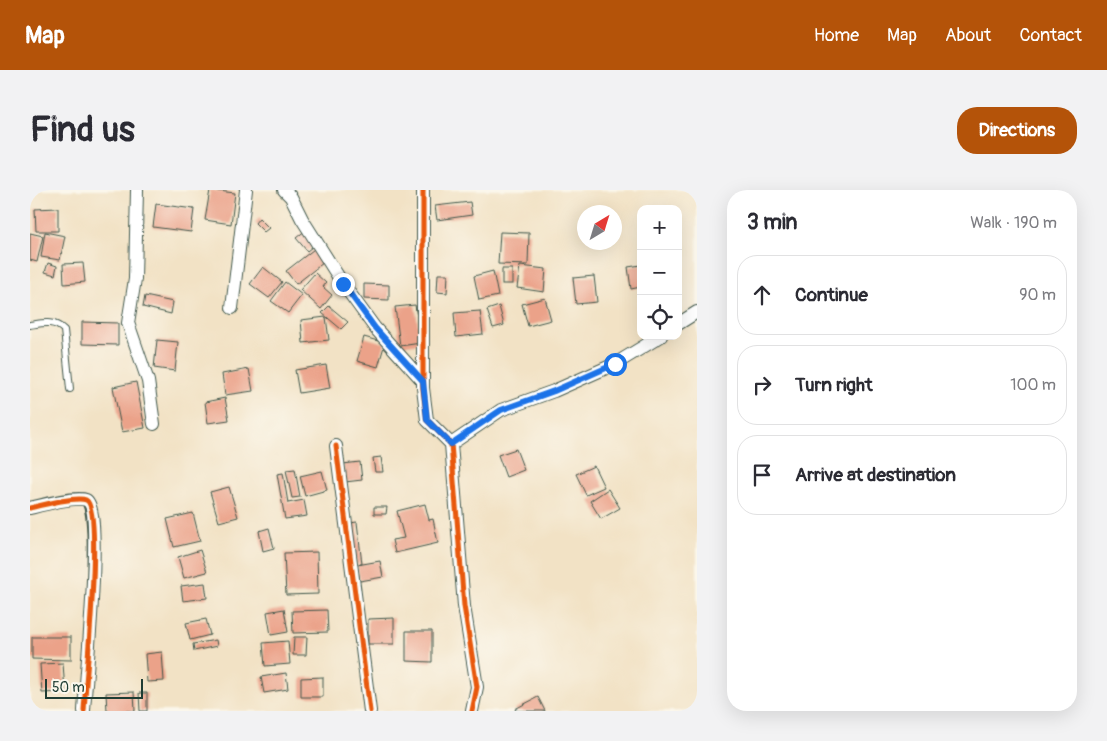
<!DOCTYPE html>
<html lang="en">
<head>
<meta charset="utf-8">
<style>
	:root { --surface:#fff; --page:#f2f2f3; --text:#2b2b33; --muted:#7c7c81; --line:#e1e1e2; --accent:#b45309 }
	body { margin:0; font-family:Pangolin,sans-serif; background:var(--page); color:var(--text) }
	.controls { position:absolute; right:15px; top:15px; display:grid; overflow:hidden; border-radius:10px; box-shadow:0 5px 20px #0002 }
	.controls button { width:45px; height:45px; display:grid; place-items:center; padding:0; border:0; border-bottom:1px solid var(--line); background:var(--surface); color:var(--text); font:25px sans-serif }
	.compass { position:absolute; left:547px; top:15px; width:45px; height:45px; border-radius:50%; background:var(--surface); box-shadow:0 5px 20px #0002; rotate:38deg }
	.scale { position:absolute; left:15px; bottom:12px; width:98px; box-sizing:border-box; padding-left:5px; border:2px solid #1f3d34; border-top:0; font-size:14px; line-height:18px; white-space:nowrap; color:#1f3d34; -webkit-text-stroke:4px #fbf7ec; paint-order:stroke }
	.stop { position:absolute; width:15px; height:15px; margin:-11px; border:4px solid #1a73e8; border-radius:50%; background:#fff }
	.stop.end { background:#1a73e8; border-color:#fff; box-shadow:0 1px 5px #0008 }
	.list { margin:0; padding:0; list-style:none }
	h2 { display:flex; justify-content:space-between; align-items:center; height:65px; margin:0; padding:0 20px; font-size:21px }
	h2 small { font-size:16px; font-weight:400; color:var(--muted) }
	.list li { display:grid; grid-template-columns:32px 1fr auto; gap:15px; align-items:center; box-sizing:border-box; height:80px; margin:0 10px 10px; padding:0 10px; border:1px solid var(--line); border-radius:20px }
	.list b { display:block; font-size:19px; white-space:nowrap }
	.list em { font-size:16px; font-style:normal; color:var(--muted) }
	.icon { flex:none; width:28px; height:28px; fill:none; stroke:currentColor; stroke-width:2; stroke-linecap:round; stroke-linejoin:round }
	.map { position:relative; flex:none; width:667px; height:521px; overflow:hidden; border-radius:20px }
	header { display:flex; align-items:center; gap:30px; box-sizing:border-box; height:70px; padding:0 25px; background:var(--accent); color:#fff }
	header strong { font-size:24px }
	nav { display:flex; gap:28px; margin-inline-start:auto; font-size:18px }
	.intro { display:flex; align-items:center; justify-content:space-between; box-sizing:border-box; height:120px; padding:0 30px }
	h1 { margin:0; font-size:35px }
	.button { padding:12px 22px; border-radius:20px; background:var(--accent); color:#fff; font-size:18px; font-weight:700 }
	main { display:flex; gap:30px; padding:0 30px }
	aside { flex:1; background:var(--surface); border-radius:20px; box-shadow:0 5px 20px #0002 }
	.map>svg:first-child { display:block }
	.building { fill:#eba289 }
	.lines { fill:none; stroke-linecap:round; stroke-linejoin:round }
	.lane-casing { stroke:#3f564a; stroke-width:8 }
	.street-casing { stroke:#3f564a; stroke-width:14 }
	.lane { stroke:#fff; stroke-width:6 }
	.street { stroke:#fff; stroke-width:12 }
	.cycleway-casing { stroke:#fbf7ec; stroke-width:8 }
	.cycleway { stroke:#e8590c; stroke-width:5 }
	.route { stroke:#1a73e8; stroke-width:6 }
</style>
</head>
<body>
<header>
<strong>Map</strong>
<nav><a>Home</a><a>Map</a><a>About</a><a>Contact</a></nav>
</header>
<div class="intro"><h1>Find us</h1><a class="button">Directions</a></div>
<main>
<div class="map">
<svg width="667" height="521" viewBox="0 0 667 521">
	<rect width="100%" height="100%" fill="#fbf7ec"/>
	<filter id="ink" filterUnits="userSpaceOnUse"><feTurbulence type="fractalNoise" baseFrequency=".02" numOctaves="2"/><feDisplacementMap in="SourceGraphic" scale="10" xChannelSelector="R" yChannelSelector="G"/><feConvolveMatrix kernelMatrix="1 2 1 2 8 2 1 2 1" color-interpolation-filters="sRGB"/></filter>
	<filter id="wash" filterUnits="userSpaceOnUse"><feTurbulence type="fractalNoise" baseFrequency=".0096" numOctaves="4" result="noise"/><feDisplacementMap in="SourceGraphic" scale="20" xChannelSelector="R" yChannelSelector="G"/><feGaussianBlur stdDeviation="1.12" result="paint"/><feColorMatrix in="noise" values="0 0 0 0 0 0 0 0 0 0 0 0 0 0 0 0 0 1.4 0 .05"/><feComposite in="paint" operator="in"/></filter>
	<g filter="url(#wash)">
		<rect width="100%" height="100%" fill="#f2e2c5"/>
		<g id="blocks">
			<g class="building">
				<polygon points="180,0 205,3 201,34 175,30"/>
				<polygon points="440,12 442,25 407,30 405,16"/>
				<polygon points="126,14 164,19 161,42 123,37"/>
				<polygon points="28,18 28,41 6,41 5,19"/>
				<polygon points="229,28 239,38 234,42 225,33"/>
				<polygon points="276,40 287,53 277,61 266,48"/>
				<polygon points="15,42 35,46 30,70 11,67"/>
				<polygon points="470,42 499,43 498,75 468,74"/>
				<polygon points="0,43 13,46 7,72 0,70"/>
				<polygon points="288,56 298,69 266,94 256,81"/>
				<polygon points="18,73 27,76 25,85 15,82"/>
				<polygon points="53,73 55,92 34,94 33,74"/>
				<polygon points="611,75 611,97 601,99 598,77"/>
				<polygon points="490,76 516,79 514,102 487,98"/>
				<polygon points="233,77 252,92 239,108 220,94"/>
				<rect x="472" y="79" width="10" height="15"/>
				<polygon points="463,81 468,106 449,110 444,86"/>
				<polygon points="285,83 296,93 293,97 302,105 291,119 270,100"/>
				<polygon points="408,84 418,84 417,103 407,102"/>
				<polygon points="564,86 567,112 546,114 543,88"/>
				<polygon points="255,92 272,105 258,123 241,111"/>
				<polygon points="334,94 359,95 359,110 334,109"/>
				<polygon points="115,106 143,112 141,124 113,117"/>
				<polygon points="515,108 521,130 498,136 492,114"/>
				<polygon points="385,115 391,153 370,156 365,117"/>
				<polygon points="299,116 318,132 311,139 292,123"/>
				<polygon points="469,116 474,135 463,138 457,120"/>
				<polygon points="450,121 453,144 426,147 424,123"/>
				<polygon points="296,127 299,150 273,153 271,130"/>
				<polygon points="52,132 88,133 88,155 52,154"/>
				<polygon points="334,147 355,153 348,177 327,171"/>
				<polygon points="127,150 148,152 145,181 124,178"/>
				<polygon points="296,175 300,198 269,203 265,180"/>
				<polygon points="219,179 223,201 195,205 192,184"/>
				<polygon points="106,192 115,238 92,242 83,197"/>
				<polygon points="195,208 199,230 178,233 175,212"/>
				<polygon points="486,259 494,280 476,287 468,265"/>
				<polygon points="351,267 353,282 345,282 343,268"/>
				<polygon points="330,272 332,290 315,292 313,274"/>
				<polygon points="564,276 574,297 556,305 546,284"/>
				<polygon points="265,279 270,307 262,308 256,280"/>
				<polygon points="292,281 297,300 275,306 270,286"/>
				<polygon points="253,283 258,313 274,310 277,326 255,329 247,284"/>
				<polygon points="199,297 208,327 189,332 180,302"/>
				<polygon points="578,299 590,318 571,329 560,311"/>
				<polygon points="395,314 399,330 403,329 408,353 365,363 362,350 374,348 367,321"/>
				<polygon points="344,317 357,317 356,324 344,324"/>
				<polygon points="163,323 170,351 144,357 137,329"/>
				<polygon points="327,332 332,374 325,374 320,333"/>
				<polygon points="239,338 244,358 233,361 229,341"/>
				<polygon points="170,360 177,382 154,388 148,367"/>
				<polygon points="287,362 288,404 256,405 254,363"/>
				<polygon points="350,371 353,387 330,391 327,375"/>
				<polygon points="175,393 177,408 153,411 151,396"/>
				<polygon points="254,419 258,442 241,445 237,422"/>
				<polygon points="297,420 298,442 263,443 262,421"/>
				<polygon points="364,428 364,454 338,454 338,429"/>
				<polygon points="176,429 180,445 160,450 156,433"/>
				<polygon points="376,441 402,441 402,472 376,471"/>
				<polygon points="2,447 41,447 41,470 2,469"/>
				<polygon points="264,447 277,447 276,465 263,465"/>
				<polygon points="186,450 187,456 164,461 163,454"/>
				<polygon points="258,451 260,474 235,476 233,453"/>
				<polygon points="132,462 134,491 117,492 115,464"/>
				<polygon points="33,473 35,502 12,503 10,474"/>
				<polygon points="256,483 258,499 234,503 231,487"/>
				<polygon points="293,487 293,507 271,507 271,488"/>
				<polygon points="104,502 105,521 77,521 76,503"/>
				<polygon points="109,503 117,503 117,521 110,521"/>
				<polygon points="508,507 515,521 486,521 485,519"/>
			</g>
		</g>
	</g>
	<g filter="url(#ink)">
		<use href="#blocks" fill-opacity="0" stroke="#3f564a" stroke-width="1"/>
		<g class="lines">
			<defs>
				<path id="lane" d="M0,135C13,133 24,130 34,140L40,199"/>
				<g id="street">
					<polyline points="107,0 105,89 98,133 118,191 124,234"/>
					<polyline points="254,0 261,7 272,29 313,94 345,138 393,191"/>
					<polyline points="393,0 393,198 397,230 421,254 434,416 447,497 442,521"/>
					<polyline points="202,118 216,0"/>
					<polyline points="648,134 667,122"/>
					<polyline points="421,254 471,220 524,201 585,174 631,146"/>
					<polyline points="306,256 340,521"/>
					<path d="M0,318C12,315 46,306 56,310C74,317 55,495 54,521"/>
				</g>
			</defs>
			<use href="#lane" class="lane-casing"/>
			<use href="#street" class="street-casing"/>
			<use href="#lane" class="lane"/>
			<use href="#street" class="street"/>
			<defs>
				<g id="cycleway">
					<polyline points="393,0 393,198 397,230 421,254 434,416 447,497 442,521"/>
					<polyline points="306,256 340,521"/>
					<path d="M0,318C12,315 46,306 56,310C74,317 55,495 54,521"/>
				</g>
			</defs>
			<use href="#cycleway" class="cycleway-casing"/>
			<use href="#cycleway" class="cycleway"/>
		</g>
	</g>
	<g class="lines" filter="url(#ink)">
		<polyline class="route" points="313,94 345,138 393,191 397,230 421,254 471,220 524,201 585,174"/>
	</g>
</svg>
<div class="controls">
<button>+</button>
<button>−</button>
<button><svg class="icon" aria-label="locate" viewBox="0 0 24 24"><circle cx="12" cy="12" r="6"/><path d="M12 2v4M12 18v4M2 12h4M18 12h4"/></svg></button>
</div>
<svg class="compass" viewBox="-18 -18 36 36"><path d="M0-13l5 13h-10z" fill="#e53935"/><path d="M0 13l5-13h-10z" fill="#7c7c81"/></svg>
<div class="scale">50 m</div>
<div class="stop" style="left:585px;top:174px"></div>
<div class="stop end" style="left:313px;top:94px"></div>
</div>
<aside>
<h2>3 min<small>Walk · 190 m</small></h2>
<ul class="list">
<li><svg class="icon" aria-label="ahead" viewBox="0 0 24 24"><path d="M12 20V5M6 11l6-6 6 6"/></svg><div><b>Continue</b></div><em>90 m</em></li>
<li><svg class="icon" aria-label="right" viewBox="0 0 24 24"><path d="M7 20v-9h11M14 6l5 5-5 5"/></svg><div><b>Turn right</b></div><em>100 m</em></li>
<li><svg class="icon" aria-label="arrive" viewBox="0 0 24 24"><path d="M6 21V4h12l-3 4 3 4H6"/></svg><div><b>Arrive at destination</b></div></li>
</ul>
</aside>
</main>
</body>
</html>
